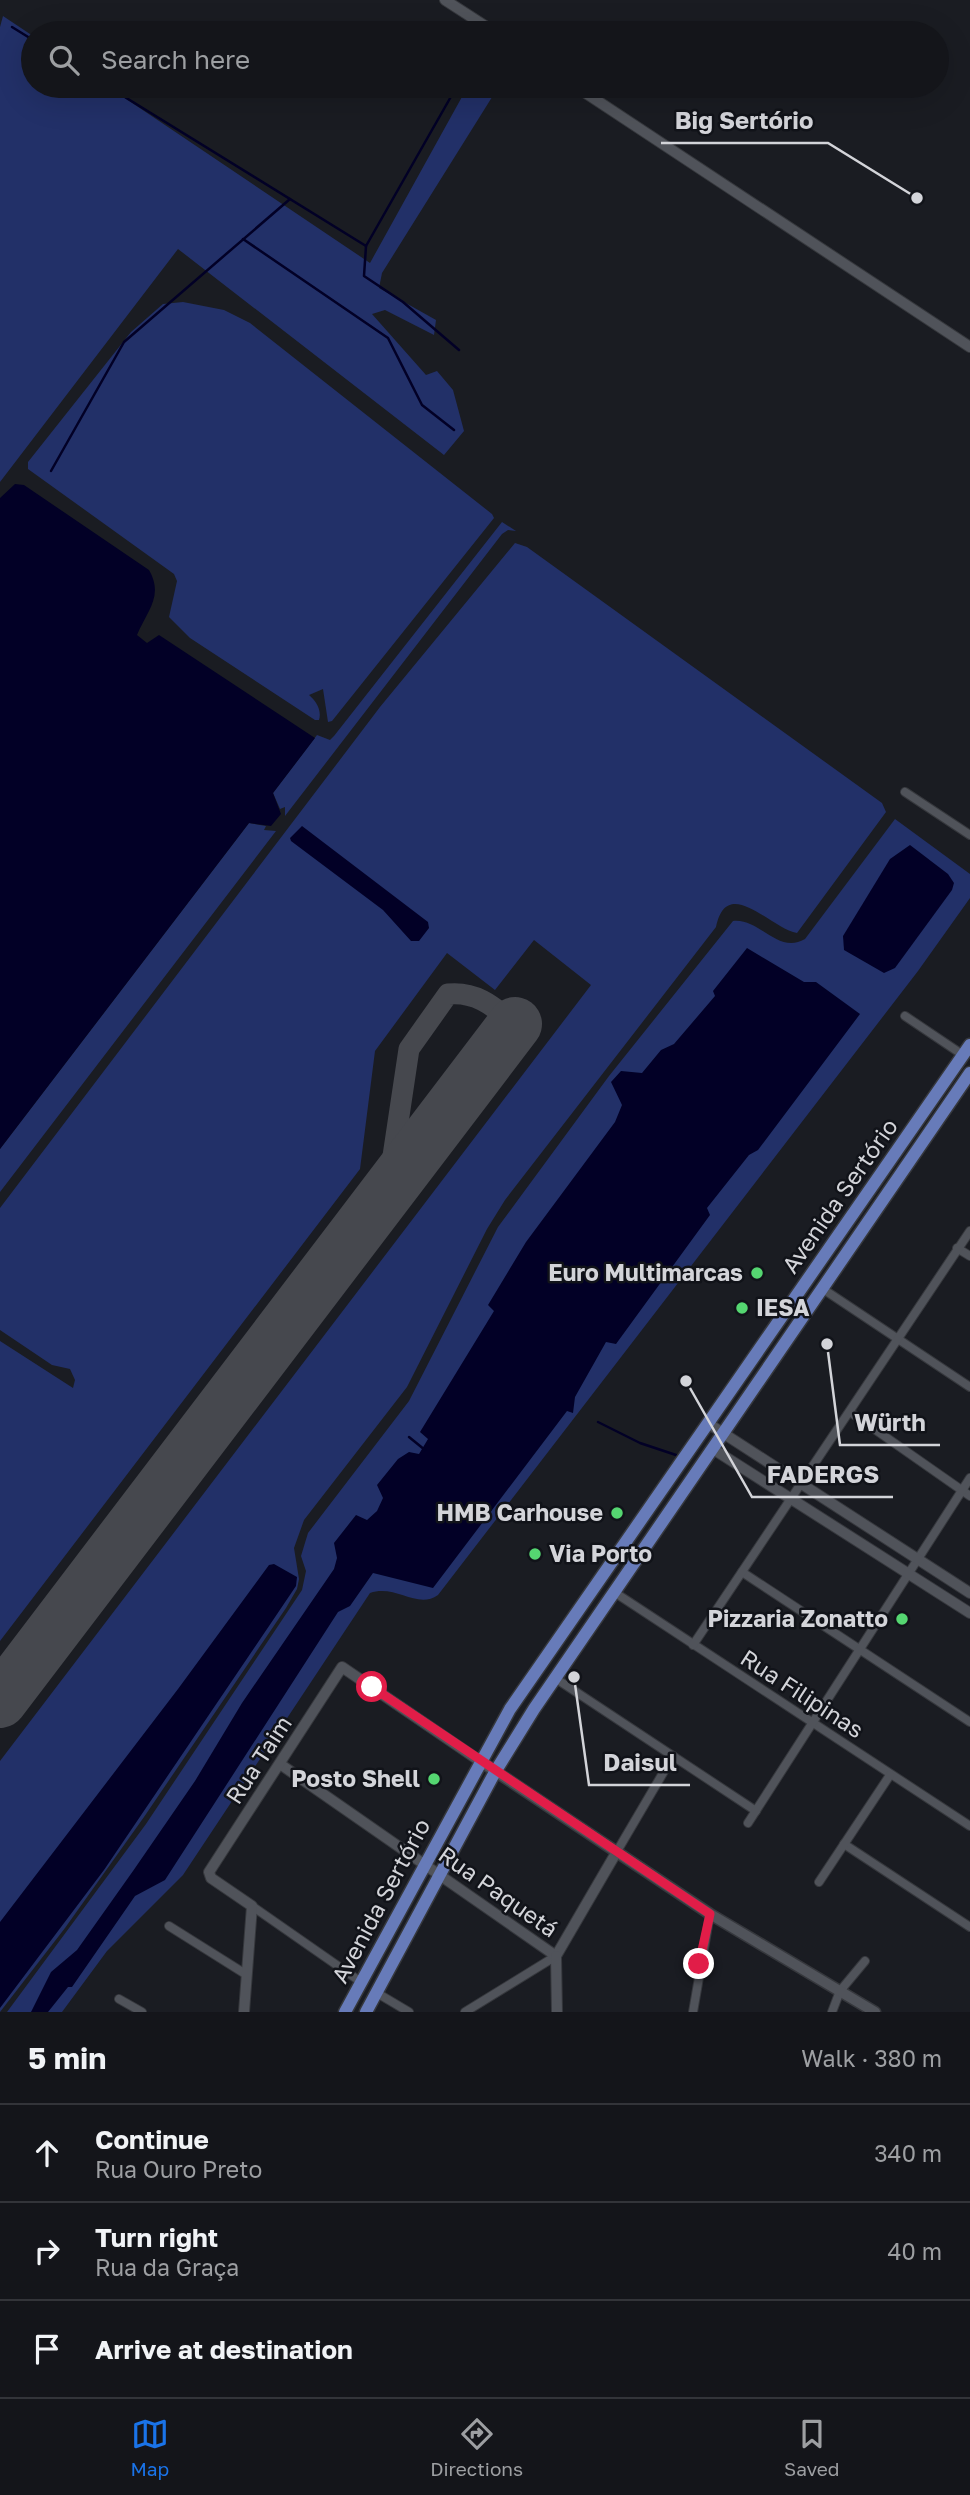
<!DOCTYPE html>
<html lang="en">
<head>
<meta charset="utf-8">
<style>
	:root { --surface:#14151a; --page:#1d1e23; --text:#f1f3f6; --muted:#9d9fa2; --line:#333439; --accent:#1a73e8 }
	body { margin:0; font-family:"Golos Text",sans-serif; background:var(--page); color:var(--text) }
	.stop { position:absolute; width:21px; height:21px; margin:-16px; border:5px solid #e11d48; border-radius:50%; background:#fff }
	.stop.end { background:#e11d48; border-color:#fff; box-shadow:0 2px 7px #0008 }
	.list { margin:0; padding:0; list-style:none }
	h2 { display:flex; justify-content:space-between; align-items:center; height:91px; margin:0; padding:0 28px; font-size:30px }
	h2 small { font-size:23px; font-weight:400; color:var(--muted) }
	.list li { display:grid; grid-template-columns:46px 1fr auto; gap:21px; align-items:center; box-sizing:border-box; height:98px; padding:0 28px; border-top:2px solid var(--line) }
	.list b { display:block; font-size:26px; white-space:nowrap }
	.list p { margin:0; font-size:23px; white-space:nowrap; color:var(--muted) }
	.list em { font-size:23px; font-style:normal; color:var(--muted) }
	.icon { flex:none; width:38px; height:38px; fill:none; stroke:currentColor; stroke-width:2; stroke-linecap:round; stroke-linejoin:round }
	.map { position:relative; flex:none; width:970px; height:2012px; overflow:hidden }
	.search { position:absolute; background:var(--surface); box-shadow:0 7px 28px #0002; left:21px; right:21px; top:21px; height:77px; display:flex; align-items:center; gap:18px; box-sizing:border-box; padding:0 24px; border-radius:38px; color:var(--muted); font-size:26px }
	.sheet { height:385px; background:var(--surface) }
	nav { display:flex; justify-content:space-around; align-items:center; box-sizing:border-box; height:98px; border-top:2px solid var(--line); background:var(--surface); font-size:19px; color:var(--muted) }
	nav a { display:grid; justify-items:center; gap:4px }
	nav .on { color:var(--accent) }
	.map>svg:first-child { display:block }
	.green { fill:#223068 }
	.water { fill:#020026 }
	.lines { fill:none; stroke-linecap:round; stroke-linejoin:round }
	.stream { stroke:#020026; stroke-width:2.5 }
	.taxiway { stroke:#46484e; stroke-width:21 }
	.runway { stroke:#46484e; stroke-width:54 }
	.minor-casing { stroke:#36383d; stroke-width:10 }
	.tertiary-casing { stroke:#36383d; stroke-width:12 }
	.secondary-casing { stroke:#36383d; stroke-width:13 }
	.primary-casing { stroke:#36383d; stroke-width:15 }
	.minor { stroke:#50535a; stroke-width:8 }
	.tertiary { stroke:#50535a; stroke-width:10 }
	.secondary { stroke:#50535a; stroke-width:10 }
	.primary { stroke:#677bb9; stroke-width:12 }
	.route { stroke:#e11d48; stroke-width:9 }
	.poi-dot { fill:#55d671; stroke:#111319; stroke-width:2.5 }
	.labels { text-anchor:middle; stroke-width:5; stroke-linejoin:round; paint-order:stroke }
	.street-label { font-size:23px; fill:#d3d4d9; stroke:#111319 }
	.poi-label { font-size:23px; font-weight:bold; fill:#d3d4d9; stroke:#111319; text-anchor:end }
	.leader { fill:none; stroke:#d3d4d9; stroke-width:2.5 }
	.callout-dot { fill:#d3d4d9; stroke:#111319; stroke-width:2.5 }
	.callout-label { font-size:24px; text-anchor:middle; font-weight:bold; fill:#d3d4d9; stroke:#111319; stroke-width:5; stroke-linejoin:round; paint-order:stroke }
</style>
</head>
<body>
<div class="map">
<svg width="970" height="2012" viewBox="0 0 970 2012">
	<rect width="100%" height="100%" fill="#1a1c22"/>
	<g class="green">
		<polygon points="3,16 33,36 33,86 107,86 370,263 468,86 499,86 382,273 379,288 436,320 434,335 385,310 372,314 426,375 437,371 453,390 464,431 444,455 178,249 0,482 0,27"/>
		<path d="M183,302L224,310L250,323L492,514L494,518L332,721L328,722L323,689L309,695C316,701 322,710 319,720H315L190,638L169,617L177,581L174,574L28,469V462L131,332L163,304Z"/>
		<polygon points="502,522 516,531 508,530 502,534 285,816 285,807 280,809 273,793 317,735 330,740 334,736"/>
		<path d="M515,543L527,547L882,803L886,812L797,933C770,928 727,874 716,927L505,1200L487,1229L407,1387L304,1520L294,1548L299,1579L297,1589L286,1608L144,1817L65,1928L0,2012V1761L591,985L534,940L495,990L447,953L375,1051L360,1169L0,1641V1341L73,1388L75,1380L70,1369L52,1365L0,1330V1208L380,707Z"/>
		<path d="M895,819L970,874V898L918,971L438,1595C417,1610 396,1584 370,1593L183,1875L107,1951L62,2012H7L146,1824L302,1590L306,1571L301,1556L308,1533L409,1401L498,1227L609,1076L733,921C760,918 778,955 805,939Z"/>
		<polygon points="249,823 266,826 264,830 276,831 0,1192 0,1149"/>
	</g>
	<g class="water">
		<path d="M15,484L24,485L149,570C164,596 147,611 137,635L147,643L159,635L315,738L273,793L281,814L271,826L249,823L0,1149V498Z"/>
		<polygon points="302,826 428,922 429,928 419,941 411,941 383,910 291,841 290,838"/>
		<polygon points="910,845 948,874 954,883 952,890 895,968 884,973 844,950 843,936 890,859"/>
		<polygon points="747,948 804,982 816,982 860,1014 758,1150 749,1155 707,1208 710,1215 616,1344 606,1342 575,1397 573,1413 567,1411 433,1588 373,1573 350,1606 338,1612 165,1880 135,1896 72,1987 68,1987 48,2012 31,2012 51,1972 77,1950 133,1871 195,1781 242,1703 334,1569 337,1558 334,1543 356,1515 367,1520 377,1511 383,1498 377,1485 398,1459 409,1452 419,1454 428,1439 420,1432 494,1311 488,1305 526,1242 615,1122 622,1105 611,1082 621,1071 642,1073 661,1050 674,1044 715,996 713,991"/>
		<polygon points="274,1564 297,1577 296,1586 104,1870 0,2008 0,1922 178,1689 269,1565"/>
	</g>
	<g class="lines">
		<g class="stream">
			<polyline points="12,27 33,40"/>
			<polyline points="107,86 366,246 457,86"/>
			<polyline points="243,239 388,338 422,405 454,430"/>
			<polyline points="366,246 364,276 403,302 459,350"/>
			<polyline points="51,471 124,342 290,199"/>
			<polyline points="598,1422 640,1443 676,1455"/>
			<polyline points="409,1437 425,1450"/>
		</g>
		<path class="taxiway" d="M334,1262L383,1194L390,1176L409,1049L448,994C477,991 494,1007 515,1024"/>
		<polyline class="runway" points="0,1701 515,1024"/>
		<defs>
			<g id="minor">
				<polyline points="905,792 970,835"/>
				<polyline points="905,1016 963,1055"/>
				<polyline points="957,1248 970,1256"/>
				<polyline points="823,1289 970,1387"/>
				<polyline points="850,1412 970,1496"/>
				<polyline points="742,1572 970,1722"/>
				<polyline points="614,1592 970,1826"/>
				<polyline points="693,1645 970,1231"/>
				<polyline points="555,1678 756,1811"/>
				<polyline points="748,1823 970,1478"/>
				<polyline points="844,1844 970,1927"/>
				<polyline points="616,1853 673,1756"/>
				<polyline points="819,1882 890,1775"/>
				<polyline points="252,1906 361,1982"/>
				<polyline points="169,1926 247,1975"/>
				<polyline points="377,1993 409,2012"/>
				<polyline points="119,1999 142,2012"/>
				<polyline points="465,2012 556,1956"/>
				<polyline points="693,2012 710,1914"/>
				<polyline points="832,2012 840,1991 865,1961"/>
			</g>
			<g id="tertiary">
				<polyline points="445,0 496,33"/>
				<polyline points="575,86 970,347"/>
				<polyline points="709,1424 970,1593"/>
				<polyline points="713,1449 970,1613"/>
				<polyline points="280,1764 556,1956"/>
				<polyline points="556,1956 616,1853"/>
				<polyline points="556,1956 557,2012"/>
				<polyline points="244,2012 252,1906 211,1878 209,1872 342,1667 480,1761"/>
			</g>
			<polyline id="secondary" points="480,1761 710,1914 875,2012"/>
			<g id="primary">
				<polyline points="345,2012 510,1709 970,1045"/>
				<polyline points="366,2012 495,1772 534,1709 970,1073"/>
			</g>
		</defs>
		<use href="#minor" class="minor-casing"/>
		<use href="#tertiary" class="tertiary-casing"/>
		<use href="#secondary" class="secondary-casing"/>
		<use href="#primary" class="primary-casing"/>
		<use href="#minor" class="minor"/>
		<use href="#tertiary" class="tertiary"/>
		<use href="#secondary" class="secondary"/>
		<use href="#primary" class="primary"/>
	</g>
	<g class="lines">
		<polyline class="route" points="372,1687 710,1914 699,1964"/>
	</g>
	<g class="poi-dot">
		<circle cx="757" cy="1273" r="7"/>
		<circle cx="742" cy="1308" r="7"/>
		<circle cx="617" cy="1513" r="7"/>
		<circle cx="535" cy="1554" r="7"/>
		<circle cx="902" cy="1619" r="7"/>
		<circle cx="434" cy="1779" r="7"/>
	</g>
	<g class="labels">
		<g class="street-label">
			<text transform="translate(840 1196) rotate(-55)" y="8">Avenida Sertório</text>
			<text transform="translate(802 1694) rotate(33)" y="8">Rua Filipinas</text>
			<text transform="translate(259 1760) rotate(-57)" y="8">Rua Taim</text>
			<text transform="translate(498 1892) rotate(35)" y="8">Rua Paquetá</text>
			<text transform="translate(381 1901) rotate(-62)" y="8">Avenida Sertório</text>
		</g>
		<g class="poi-label">
			<text x="743" y="1281">Euro Multimarcas</text>
			<text x="756" y="1316" text-anchor="start">IESA</text>
			<text x="603" y="1521">HMB Carhouse</text>
			<text x="549" y="1562" text-anchor="start">Via Porto</text>
			<text x="888" y="1627">Pizzaria Zonatto</text>
			<text x="420" y="1787">Posto Shell</text>
		</g>
	</g>
	<path class="leader" d="M917 198L828 143H661M827 1344L840 1445H940M686 1381L752 1497H893M574 1677L589 1785H690"/>
	<g class="callout-dot">
		<circle cx="917" cy="198" r="7"/>
		<circle cx="827" cy="1344" r="7"/>
		<circle cx="686" cy="1381" r="7"/>
		<circle cx="574" cy="1677" r="7"/>
	</g>
	<g class="callout-label">
		<text x="744" y="129">Big Sertório</text>
		<text x="890" y="1431">Würth</text>
		<text x="823" y="1483">FADERGS</text>
		<text x="640" y="1771">Daisul</text>
	</g>
</svg>
<div class="stop" style="left:372px;top:1687px"></div>
<div class="stop end" style="left:699px;top:1964px"></div>
<div class="search"><svg class="icon" aria-label="search" viewBox="0 0 24 24"><circle cx="10" cy="10" r="6"/><path d="M15 15l6 6"/></svg>Search here</div>
</div>
<section class="sheet">
<h2>5 min<small>Walk · 380 m</small></h2>
<ul class="list">
<li><svg class="icon" aria-label="ahead" viewBox="0 0 24 24"><path d="M12 20V5M6 11l6-6 6 6"/></svg><div><b>Continue</b><p>Rua Ouro Preto</p></div><em>340 m</em></li>
<li><svg class="icon" aria-label="right" viewBox="0 0 24 24"><path d="M7 20v-9h11M14 6l5 5-5 5"/></svg><div><b>Turn right</b><p>Rua da Graça</p></div><em>40 m</em></li>
<li><svg class="icon" aria-label="arrive" viewBox="0 0 24 24"><path d="M6 21V4h12l-3 4 3 4H6"/></svg><div><b>Arrive at destination</b></div></li>
</ul>
</section>
<nav>
<a class="on"><svg class="icon" aria-label="map" viewBox="0 0 24 24"><path d="M3 6l6-2 6 2 6-2v14l-6 2-6-2-6 2zM9 4v14M15 6v14"/></svg>Map</a>
<a><svg class="icon" aria-label="directions" viewBox="0 0 24 24"><path d="M12 3l9 9-9 9-9-9zM9 14v-3h6M13 9l2 2-2 2"/></svg>Directions</a>
<a><svg class="icon" aria-label="saved" viewBox="0 0 24 24"><path d="M7 4h10v16l-5-4-5 4z"/></svg>Saved</a>
</nav>
</body>
</html>
